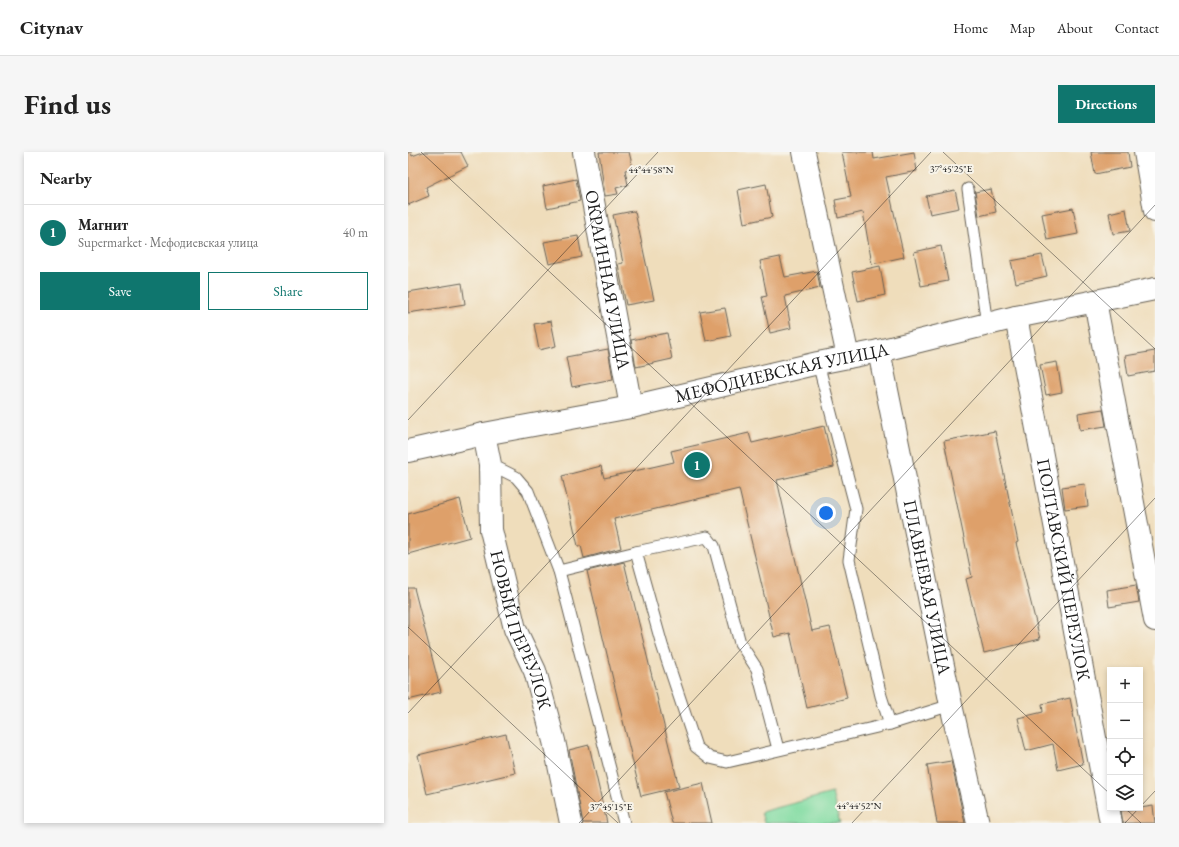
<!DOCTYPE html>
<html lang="en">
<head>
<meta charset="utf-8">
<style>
	:root { --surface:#fff; --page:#f6f6f6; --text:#222; --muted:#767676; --line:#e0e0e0; --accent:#0f766e }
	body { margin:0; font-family:"EB Garamond",serif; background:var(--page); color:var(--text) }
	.controls { position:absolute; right:12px; bottom:12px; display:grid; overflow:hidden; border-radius:0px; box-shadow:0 2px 6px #0003 }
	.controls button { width:36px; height:36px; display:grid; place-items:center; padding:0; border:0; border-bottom:1px solid var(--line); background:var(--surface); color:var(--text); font:20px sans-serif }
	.you { position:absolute; left:418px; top:361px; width:14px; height:14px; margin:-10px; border:3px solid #fff; border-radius:50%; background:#1a73e8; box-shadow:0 0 0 6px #1a73e833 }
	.badge { display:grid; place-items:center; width:26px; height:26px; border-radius:50%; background:var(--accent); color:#fff; font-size:13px; font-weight:700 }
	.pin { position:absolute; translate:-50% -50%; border:2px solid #fff; box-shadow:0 1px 4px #0006 }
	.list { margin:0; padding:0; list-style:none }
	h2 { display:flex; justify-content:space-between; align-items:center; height:52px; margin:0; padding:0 16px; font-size:17px }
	h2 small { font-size:13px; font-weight:400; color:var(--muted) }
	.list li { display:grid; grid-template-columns:26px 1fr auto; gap:12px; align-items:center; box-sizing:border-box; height:56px; padding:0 16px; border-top:1px solid var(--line) }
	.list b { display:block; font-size:15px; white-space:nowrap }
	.list p { margin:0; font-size:13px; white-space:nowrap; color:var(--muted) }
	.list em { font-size:13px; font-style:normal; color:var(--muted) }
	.actions { display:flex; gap:8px; padding:12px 16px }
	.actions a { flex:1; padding:9px 0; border:1px solid var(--accent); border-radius:0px; text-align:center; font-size:14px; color:var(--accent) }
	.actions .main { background:var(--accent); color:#fff }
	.icon { flex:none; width:22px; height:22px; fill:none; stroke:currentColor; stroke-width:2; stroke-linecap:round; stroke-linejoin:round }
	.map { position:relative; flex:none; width:747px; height:671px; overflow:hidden; border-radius:0px }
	header { display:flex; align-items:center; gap:24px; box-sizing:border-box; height:56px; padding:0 20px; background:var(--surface); border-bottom:1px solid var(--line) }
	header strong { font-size:19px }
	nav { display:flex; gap:22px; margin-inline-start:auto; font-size:14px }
	.intro { display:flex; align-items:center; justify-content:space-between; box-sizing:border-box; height:96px; padding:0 24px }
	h1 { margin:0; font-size:28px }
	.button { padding:10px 18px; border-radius:0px; background:var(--accent); color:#fff; font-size:14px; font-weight:700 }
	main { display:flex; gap:24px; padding:0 24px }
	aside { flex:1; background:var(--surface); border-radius:0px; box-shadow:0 2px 6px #0003 }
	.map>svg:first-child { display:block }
	.green { fill:#82dca3; stroke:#4f7c60 }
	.building { fill:#dea06a }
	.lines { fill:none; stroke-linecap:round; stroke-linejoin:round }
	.service-casing { stroke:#666054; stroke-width:13 }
	.minor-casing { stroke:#666054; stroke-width:24 }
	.primary-casing { stroke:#666054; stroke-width:24 }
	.service { stroke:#fff; stroke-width:11 }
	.minor { stroke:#fff; stroke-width:22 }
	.primary { stroke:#fff; stroke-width:22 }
	.ticks { fill:none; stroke:#1c1c1c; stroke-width:1; stroke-opacity:0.45 }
	.labels { text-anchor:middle; stroke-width:4; stroke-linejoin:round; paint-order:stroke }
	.street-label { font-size:18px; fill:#1c1c1c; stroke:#f7f3e8 }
	.ticks-label { font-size:10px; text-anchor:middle; fill:#1c1c1c; stroke:#f7f3e8; stroke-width:4; stroke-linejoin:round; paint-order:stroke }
</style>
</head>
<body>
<header>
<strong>Citynav</strong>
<nav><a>Home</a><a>Map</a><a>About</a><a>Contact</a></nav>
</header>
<div class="intro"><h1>Find us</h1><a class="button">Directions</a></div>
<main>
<aside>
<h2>Nearby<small></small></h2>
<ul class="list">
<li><span class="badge">1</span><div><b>Магнит</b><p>Supermarket · Мефодиевская улица</p></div><em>40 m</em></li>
</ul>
<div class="actions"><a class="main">Save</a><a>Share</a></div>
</aside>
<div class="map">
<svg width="747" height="671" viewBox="0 0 747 671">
	<rect width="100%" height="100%" fill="#f7f3e8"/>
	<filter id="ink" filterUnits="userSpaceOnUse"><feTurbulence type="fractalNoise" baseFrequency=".025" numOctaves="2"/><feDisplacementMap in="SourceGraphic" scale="8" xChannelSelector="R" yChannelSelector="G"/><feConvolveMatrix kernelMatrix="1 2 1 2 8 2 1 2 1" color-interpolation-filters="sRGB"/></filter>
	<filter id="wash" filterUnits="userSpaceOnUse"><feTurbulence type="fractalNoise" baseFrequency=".012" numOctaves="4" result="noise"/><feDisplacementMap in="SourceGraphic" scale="16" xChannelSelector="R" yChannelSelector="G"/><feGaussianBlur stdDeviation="0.9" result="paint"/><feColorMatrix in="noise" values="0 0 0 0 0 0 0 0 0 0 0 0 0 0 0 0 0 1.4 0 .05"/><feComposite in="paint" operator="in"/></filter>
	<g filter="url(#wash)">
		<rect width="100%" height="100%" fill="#efddbb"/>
		<polygon class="green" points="424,641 432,671 356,671 353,660"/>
		<g id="blocks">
			<g class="building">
				<polygon points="0,0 3,0 4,4 15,0 53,0 60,14 18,35 21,44 0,53"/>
				<polygon points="191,0 221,0 225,16 217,18 220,33 208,36 210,42 197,44"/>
				<polygon points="434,0 465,0 466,7 506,0 509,19 478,25 496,105 464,112 455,60 430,66 427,48 443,45"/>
				<polygon points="683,0 720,0 722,15 687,22"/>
				<polygon points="168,27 172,49 139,56 135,34"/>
				<polygon points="358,32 364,65 336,71 330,38"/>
				<polygon points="583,37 588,60 571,64 567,40"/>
				<polygon points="547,38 551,56 522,62 518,44"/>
				<polygon points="665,56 670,82 639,88 634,62"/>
				<polygon points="718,57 722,79 705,82 701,61"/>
				<polygon points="225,59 227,60 246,148 218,153 210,112 215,111 205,63"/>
				<polygon points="170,84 174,105 141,112 136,90"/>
				<polygon points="533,94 540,129 513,134 506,100"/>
				<polygon points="634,103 639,124 608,131 603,109"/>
				<polygon points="372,105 377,125 409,119 412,136 377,144 383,176 362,181 354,145 359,144 352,109"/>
				<polygon points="472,114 477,143 450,149 444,120"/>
				<polygon points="54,131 57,152 0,161 0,140"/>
				<polygon points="317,156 323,184 298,189 292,160"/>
				<polygon points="143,169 148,194 131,198 126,172"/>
				<polygon points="259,181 264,207 228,215 223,188"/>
				<polygon points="200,197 205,227 164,235 158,205"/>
				<polygon points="747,199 747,219 720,224 717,204"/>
				<polygon points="649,210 654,240 638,243 632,213"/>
				<polygon points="695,257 698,274 672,278 670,261"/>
				<polygon points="416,274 426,315 369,328 404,479 422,475 439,546 399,556 382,481 366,485 331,337 206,367 213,396 176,406 173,394 170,394 154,324 193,314 196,326 266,310 263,299 341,281 344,291"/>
				<polygon points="587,279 610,390 608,391 632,487 576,501 558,427 564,425 536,289"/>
				<polygon points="677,332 680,354 657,357 654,335"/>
				<polygon points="52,347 62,385 0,402 0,362"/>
				<polygon points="216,410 271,635 233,644 179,419"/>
				<polygon points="728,433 731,450 701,455 699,438"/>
				<polygon points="0,436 6,436 33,540 0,548"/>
				<polygon points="662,546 675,612 650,618 645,592 618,599 610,566 635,560 634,552"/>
				<polygon points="98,582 107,621 19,642 10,603"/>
				<polygon points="181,593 199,671 175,671 161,598"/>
				<polygon points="543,609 557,671 529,671 519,613"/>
				<polygon points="295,631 304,671 264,671 256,640"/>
				<polygon points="745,654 747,671 715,671 713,659"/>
			</g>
		</g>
	</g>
	<g filter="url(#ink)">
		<use href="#blocks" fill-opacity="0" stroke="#666054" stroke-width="1"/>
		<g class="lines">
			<defs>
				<g id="service">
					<polyline points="560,37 579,173"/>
					<polyline points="410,211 448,357 441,408 473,544 482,572"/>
					<polyline points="82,312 108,325 120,339 151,419 216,671"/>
					<polyline points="151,419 228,400"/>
					<polyline points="370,597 349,517 332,491 306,394 299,385 228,400 254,493 288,595 302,606 319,610 482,572 543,553"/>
				</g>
				<g id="minor">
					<path id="s1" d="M176,0L223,255"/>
					<polyline points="396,0 440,205"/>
					<polyline points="737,0 747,59"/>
					<polyline points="687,149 747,468"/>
					<path id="s2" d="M608,165L703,671"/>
					<path id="s3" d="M471,199L543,553L570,671"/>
					<path id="s4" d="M76,282L82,312L83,378L107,477L127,519L146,589L163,671"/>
				</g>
				<g id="primary">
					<path id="s5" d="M0,299L76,282L223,255L410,211L471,199L608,165L747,137"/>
				</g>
			</defs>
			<use href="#service" class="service-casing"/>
			<use href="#minor" class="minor-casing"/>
			<use href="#primary" class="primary-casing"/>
			<use href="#service" class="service"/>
			<use href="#minor" class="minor"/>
			<use href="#primary" class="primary"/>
		</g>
	</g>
	<path class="ticks" d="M13,0L702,642M535,0L747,197M0,268L250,0M0,475L210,671M0,561L523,0M732,655L747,639M717,656L733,671M171,671L747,53M444,671L747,346M717,671L731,656"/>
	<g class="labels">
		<g class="street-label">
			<text dy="6" stroke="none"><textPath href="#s1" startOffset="130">ОКРАИННАЯ УЛИЦА</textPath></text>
			<text dy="6" stroke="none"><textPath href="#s5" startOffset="382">МЕФОДИЕВСКАЯ УЛИЦА</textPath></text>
			<text dy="6" stroke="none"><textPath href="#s2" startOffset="257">ПОЛТАВСКИЙ ПЕРЕУЛОК</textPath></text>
			<text dy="6" stroke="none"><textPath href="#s3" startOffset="241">ПЛАВНЕВАЯ УЛИЦА</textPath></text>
			<text dy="6" stroke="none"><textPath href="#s4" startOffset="201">НОВЫЙ ПЕРЕУЛОК</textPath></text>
		</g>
	</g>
	<g class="ticks-label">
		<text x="543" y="20">37°45'25"E</text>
		<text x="243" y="21">44°44'58"N</text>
		<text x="451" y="657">44°44'52"N</text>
		<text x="203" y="658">37°45'15"E</text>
	</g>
</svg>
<div class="controls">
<button>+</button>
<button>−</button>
<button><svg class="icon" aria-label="locate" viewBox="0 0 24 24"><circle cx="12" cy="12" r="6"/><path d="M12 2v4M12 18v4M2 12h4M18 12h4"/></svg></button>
<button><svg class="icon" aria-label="layers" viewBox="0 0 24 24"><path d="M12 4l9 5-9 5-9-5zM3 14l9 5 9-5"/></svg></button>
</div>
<div class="you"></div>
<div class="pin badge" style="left:289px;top:313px">1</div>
</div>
</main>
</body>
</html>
